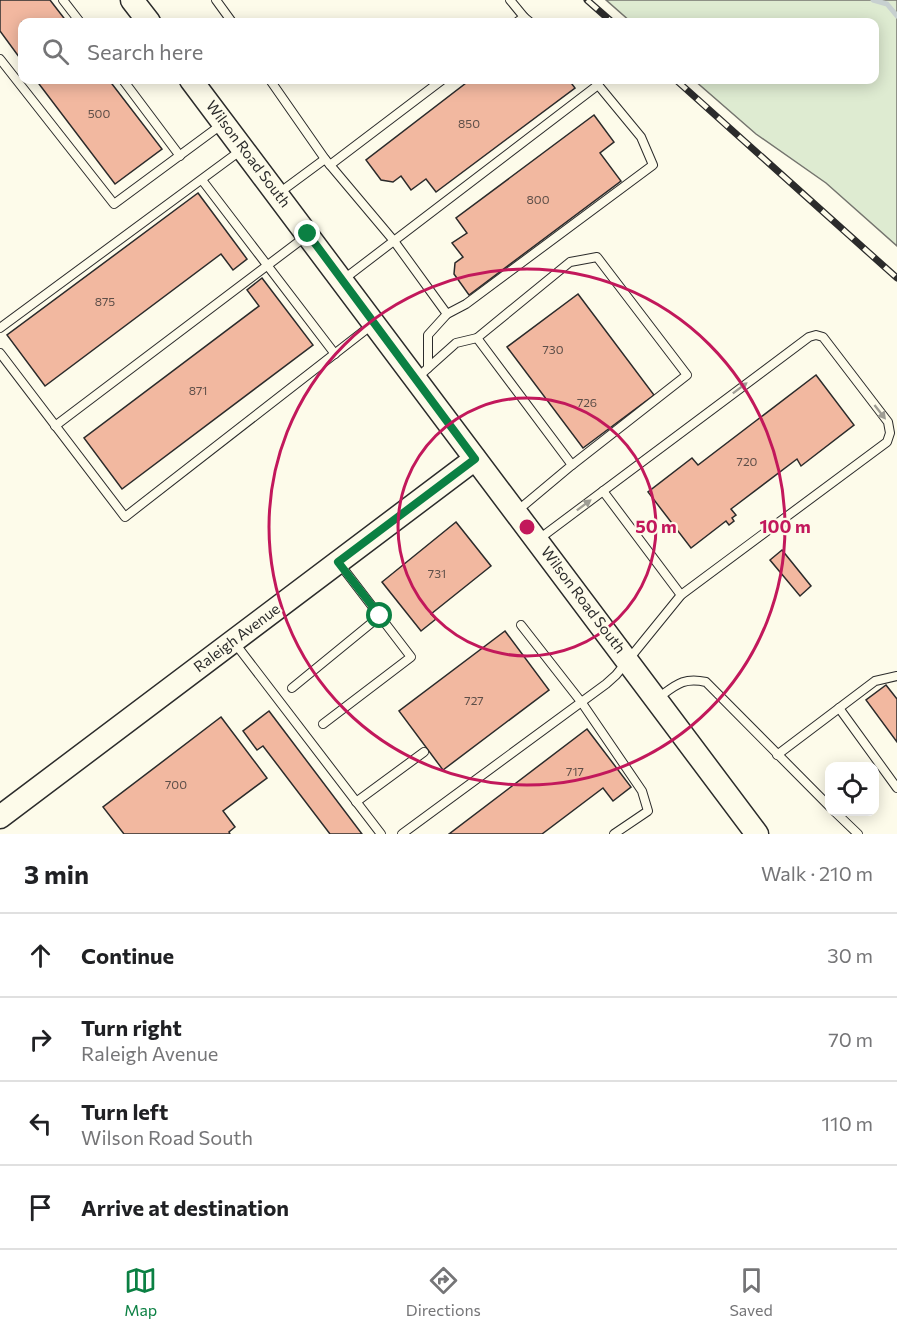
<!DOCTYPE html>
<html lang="en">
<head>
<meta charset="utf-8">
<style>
	:root { --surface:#fff; --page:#f6f6f6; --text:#202124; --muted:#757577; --line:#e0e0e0; --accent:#0b8043 }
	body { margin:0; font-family:Commissioner,sans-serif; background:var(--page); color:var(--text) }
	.controls { position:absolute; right:18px; bottom:18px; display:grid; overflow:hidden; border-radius:12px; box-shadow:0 3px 15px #0003 }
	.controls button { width:54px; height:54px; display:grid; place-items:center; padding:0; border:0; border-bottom:2px solid var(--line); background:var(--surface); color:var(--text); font:30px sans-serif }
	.stop { position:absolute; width:18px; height:18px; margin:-14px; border:4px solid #0b8043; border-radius:50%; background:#fff }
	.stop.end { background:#0b8043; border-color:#fff; box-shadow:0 2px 6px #0008 }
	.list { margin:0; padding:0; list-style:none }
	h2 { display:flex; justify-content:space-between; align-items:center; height:78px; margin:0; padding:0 24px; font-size:26px }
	h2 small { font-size:20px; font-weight:400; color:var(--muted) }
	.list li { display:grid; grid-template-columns:39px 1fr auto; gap:18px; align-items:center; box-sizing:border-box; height:84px; padding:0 24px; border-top:2px solid var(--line) }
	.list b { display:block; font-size:22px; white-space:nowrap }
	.list p { margin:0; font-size:20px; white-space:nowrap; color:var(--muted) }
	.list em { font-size:20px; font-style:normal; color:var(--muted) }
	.icon { flex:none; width:33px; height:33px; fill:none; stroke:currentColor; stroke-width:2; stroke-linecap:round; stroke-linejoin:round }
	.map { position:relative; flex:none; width:897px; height:834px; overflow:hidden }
	.search { position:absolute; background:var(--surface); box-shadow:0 3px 15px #0003; left:18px; right:18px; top:18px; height:66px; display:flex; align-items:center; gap:15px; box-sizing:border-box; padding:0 21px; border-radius:12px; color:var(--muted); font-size:22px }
	.sheet { height:414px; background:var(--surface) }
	nav { display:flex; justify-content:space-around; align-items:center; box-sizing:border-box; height:84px; border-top:2px solid var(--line); background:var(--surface); font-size:16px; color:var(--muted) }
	nav a { display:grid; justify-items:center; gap:3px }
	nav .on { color:var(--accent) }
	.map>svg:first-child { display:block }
	.green { fill:#deebd1; stroke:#74746e; stroke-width:1.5 }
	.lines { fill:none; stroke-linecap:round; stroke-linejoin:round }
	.stream { stroke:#c7d0d0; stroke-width:5 }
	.building { fill:#f2b8a0; stroke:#2b2b2b; stroke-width:1.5 }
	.lane-casing { stroke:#2b2b2b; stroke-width:10 }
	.secondary-casing { stroke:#2b2b2b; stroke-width:25 }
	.lane { stroke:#fdfbea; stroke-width:8 }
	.secondary { stroke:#fdfbea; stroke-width:22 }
	.rail-casing { stroke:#2b2b2b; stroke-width:7 }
	.rail { stroke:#fdfbea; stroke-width:4.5; stroke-dasharray:14; stroke-linecap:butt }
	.oneway { fill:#9e9d94 }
	.route { stroke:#0b8043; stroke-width:8 }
	.ring { fill:none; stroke:#c2185b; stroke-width:3 }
	.labels { text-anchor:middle; stroke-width:4.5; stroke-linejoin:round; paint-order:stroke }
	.number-label { font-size:12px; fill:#5d4e48 }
	.street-label { font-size:15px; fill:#2b2b2b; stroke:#fdfbea }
	.centre { fill:#c2185b; stroke:#fdfbea; stroke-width:3 }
	.ring-label { font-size:18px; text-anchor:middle; font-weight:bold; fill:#c2185b; stroke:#fdfbea; stroke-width:4.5; stroke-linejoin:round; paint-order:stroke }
</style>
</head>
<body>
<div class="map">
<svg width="897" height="834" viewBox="0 0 897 834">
	<rect width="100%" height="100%" fill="#fdfbea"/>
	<polygon class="green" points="606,0 897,0 897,246 826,183 756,134 694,80 874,80 874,22 631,22"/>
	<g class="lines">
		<polyline class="stream" points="873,0 887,4 897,16"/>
	</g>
	<g class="building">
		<polygon points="0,0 50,0 67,22 22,22 22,61 0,31"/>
		<polygon points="36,80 109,80 162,149 115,184"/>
		<polygon points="470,80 569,80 575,88 436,192 426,179 411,190 401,176 393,182 381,180 366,160"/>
		<polygon points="594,115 614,142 600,153 621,181 469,295 454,274 455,263 463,257 452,243 467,233 456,218"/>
		<polygon points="198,193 247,259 233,270 221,254 45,386 7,335"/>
		<polygon points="262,278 313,345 122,489 84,438 259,306 247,290"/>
		<polygon points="578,294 654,395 583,448 507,347"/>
		<polygon points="816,375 854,425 801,466 797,459 731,509 736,515 732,518 734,521 729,525 726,521 691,548 648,492 692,458 698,465"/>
		<polygon points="456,522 491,566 431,614 436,619 421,631 382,582"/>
		<polygon points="782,550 811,586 800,596 770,560"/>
		<polygon points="505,631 549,690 443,770 399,711"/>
		<polygon points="886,685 897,699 897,742 866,700"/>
		<polygon points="269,711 362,834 330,834 263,746 257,750 243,731"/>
		<polygon points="221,717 267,778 223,811 235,827 229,832 230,834 124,834 103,807"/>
		<polygon points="587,729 631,787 613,801 603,788 542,834 449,834"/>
	</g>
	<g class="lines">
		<defs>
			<g id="lane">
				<polyline points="63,0 80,22"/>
				<polyline points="216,0 232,22"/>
				<polyline points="510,0 524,17"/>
				<polyline points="517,22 524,17 530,22"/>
				<polyline points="0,59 114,204 221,125"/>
				<polyline points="123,80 180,156"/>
				<polyline points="270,80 325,159"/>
				<polyline points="330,165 442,80"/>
				<polyline points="202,180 335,354"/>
				<polyline points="279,193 325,159 394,241 447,314 428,335 428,368 417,378"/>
				<polyline points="344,279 598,85"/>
				<polyline points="447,314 466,304 653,165 641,137 594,80"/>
				<polyline points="0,328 240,151"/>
				<polyline points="477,338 570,262 597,257 687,375 572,465"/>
				<polyline points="0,353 125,517 373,324"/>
				<polyline points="428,368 456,343 477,338 572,465 517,511"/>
				<polyline points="55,426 305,237"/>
				<polyline points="603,491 681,595"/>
				<polyline points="521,625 582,703 642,791 648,811 614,834"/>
				<polyline points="234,642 381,834"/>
				<polyline points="292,688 380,616"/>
				<path d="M658,698C676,685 683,677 706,682L830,807"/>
				<polyline points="839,708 897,788"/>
				<polyline points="323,724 411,657 339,563"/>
				<polyline points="777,755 875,681 897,676"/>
				<polyline points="356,802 424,752"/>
				<polyline points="835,812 858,834"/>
				<polyline points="402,834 606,684 616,675 681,595 887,442 890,433 888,422 823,337 816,335 809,337 539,539"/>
			</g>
			<g id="secondary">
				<polyline points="132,0 149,22"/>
				<polyline points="191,80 757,834"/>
				<polyline points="0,817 475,459"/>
			</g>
		</defs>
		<use href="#lane" class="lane-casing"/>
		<use href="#secondary" class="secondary-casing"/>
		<use href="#lane" class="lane"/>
		<use href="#secondary" class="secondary"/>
		<defs>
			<g id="rail">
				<polyline points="587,0 612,22"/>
				<polyline points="676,80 897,278"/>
			</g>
		</defs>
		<use href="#rail" class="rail-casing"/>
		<use href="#rail" class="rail"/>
	</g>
	<defs><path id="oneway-solid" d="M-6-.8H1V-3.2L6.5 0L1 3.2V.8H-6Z" transform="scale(1.5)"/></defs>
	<g class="oneway">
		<use href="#oneway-solid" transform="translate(740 388) rotate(-37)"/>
		<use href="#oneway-solid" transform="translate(880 412) rotate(52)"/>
		<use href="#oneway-solid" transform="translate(584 505) rotate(-37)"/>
	</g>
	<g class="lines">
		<polyline class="route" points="308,234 475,459 338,562 380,616"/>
	</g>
	<g class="ring">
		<circle cx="527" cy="527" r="129"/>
		<circle cx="527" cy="527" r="258"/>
	</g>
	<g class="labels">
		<g class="number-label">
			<text x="99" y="118">500</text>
			<text x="469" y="128">850</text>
			<text x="538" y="204">800</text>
			<text x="105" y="306">875</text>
			<text x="553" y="354">730</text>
			<text x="198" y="395">871</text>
			<text x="587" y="407">726</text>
			<text x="747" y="466">720</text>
			<text x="437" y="578">731</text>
			<text x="474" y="705">727</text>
			<text x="575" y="776">717</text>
			<text x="176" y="789">700</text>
		</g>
		<g class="street-label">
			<text transform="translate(248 154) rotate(53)" y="5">Wilson Road South</text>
			<text transform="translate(583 600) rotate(53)" y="5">Wilson Road South</text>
			<text transform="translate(237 638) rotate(-37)" y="5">Raleigh Avenue</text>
		</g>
	</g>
	<circle cx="527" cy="527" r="9" class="centre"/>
	<g class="ring-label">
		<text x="656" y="533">50 m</text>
		<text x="785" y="533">100 m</text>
	</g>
</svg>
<div class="controls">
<button><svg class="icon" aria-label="locate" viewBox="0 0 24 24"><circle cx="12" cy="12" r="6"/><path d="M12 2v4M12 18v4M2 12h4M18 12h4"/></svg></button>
</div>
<div class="stop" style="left:380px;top:616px"></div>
<div class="stop end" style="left:308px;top:234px"></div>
<div class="search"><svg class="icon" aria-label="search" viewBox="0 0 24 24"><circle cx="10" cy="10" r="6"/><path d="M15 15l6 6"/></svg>Search here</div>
</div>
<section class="sheet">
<h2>3 min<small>Walk · 210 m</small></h2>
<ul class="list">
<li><svg class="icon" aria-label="ahead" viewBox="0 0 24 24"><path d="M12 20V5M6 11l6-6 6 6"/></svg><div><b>Continue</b></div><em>30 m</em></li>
<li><svg class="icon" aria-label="right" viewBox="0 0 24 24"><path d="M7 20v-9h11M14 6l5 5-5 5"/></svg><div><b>Turn right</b><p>Raleigh Avenue</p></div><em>70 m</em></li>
<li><svg class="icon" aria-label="left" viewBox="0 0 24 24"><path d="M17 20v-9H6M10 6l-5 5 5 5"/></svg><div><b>Turn left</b><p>Wilson Road South</p></div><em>110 m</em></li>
<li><svg class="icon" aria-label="arrive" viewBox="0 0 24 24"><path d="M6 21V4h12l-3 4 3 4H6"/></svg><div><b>Arrive at destination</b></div></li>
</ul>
</section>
<nav>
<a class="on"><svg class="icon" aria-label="map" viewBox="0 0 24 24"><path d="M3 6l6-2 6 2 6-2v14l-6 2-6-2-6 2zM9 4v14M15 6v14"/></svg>Map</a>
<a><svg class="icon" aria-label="directions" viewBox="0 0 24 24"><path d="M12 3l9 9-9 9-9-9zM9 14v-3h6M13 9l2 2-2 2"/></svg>Directions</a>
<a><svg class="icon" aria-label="saved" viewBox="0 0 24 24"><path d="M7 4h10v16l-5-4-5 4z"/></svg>Saved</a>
</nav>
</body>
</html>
